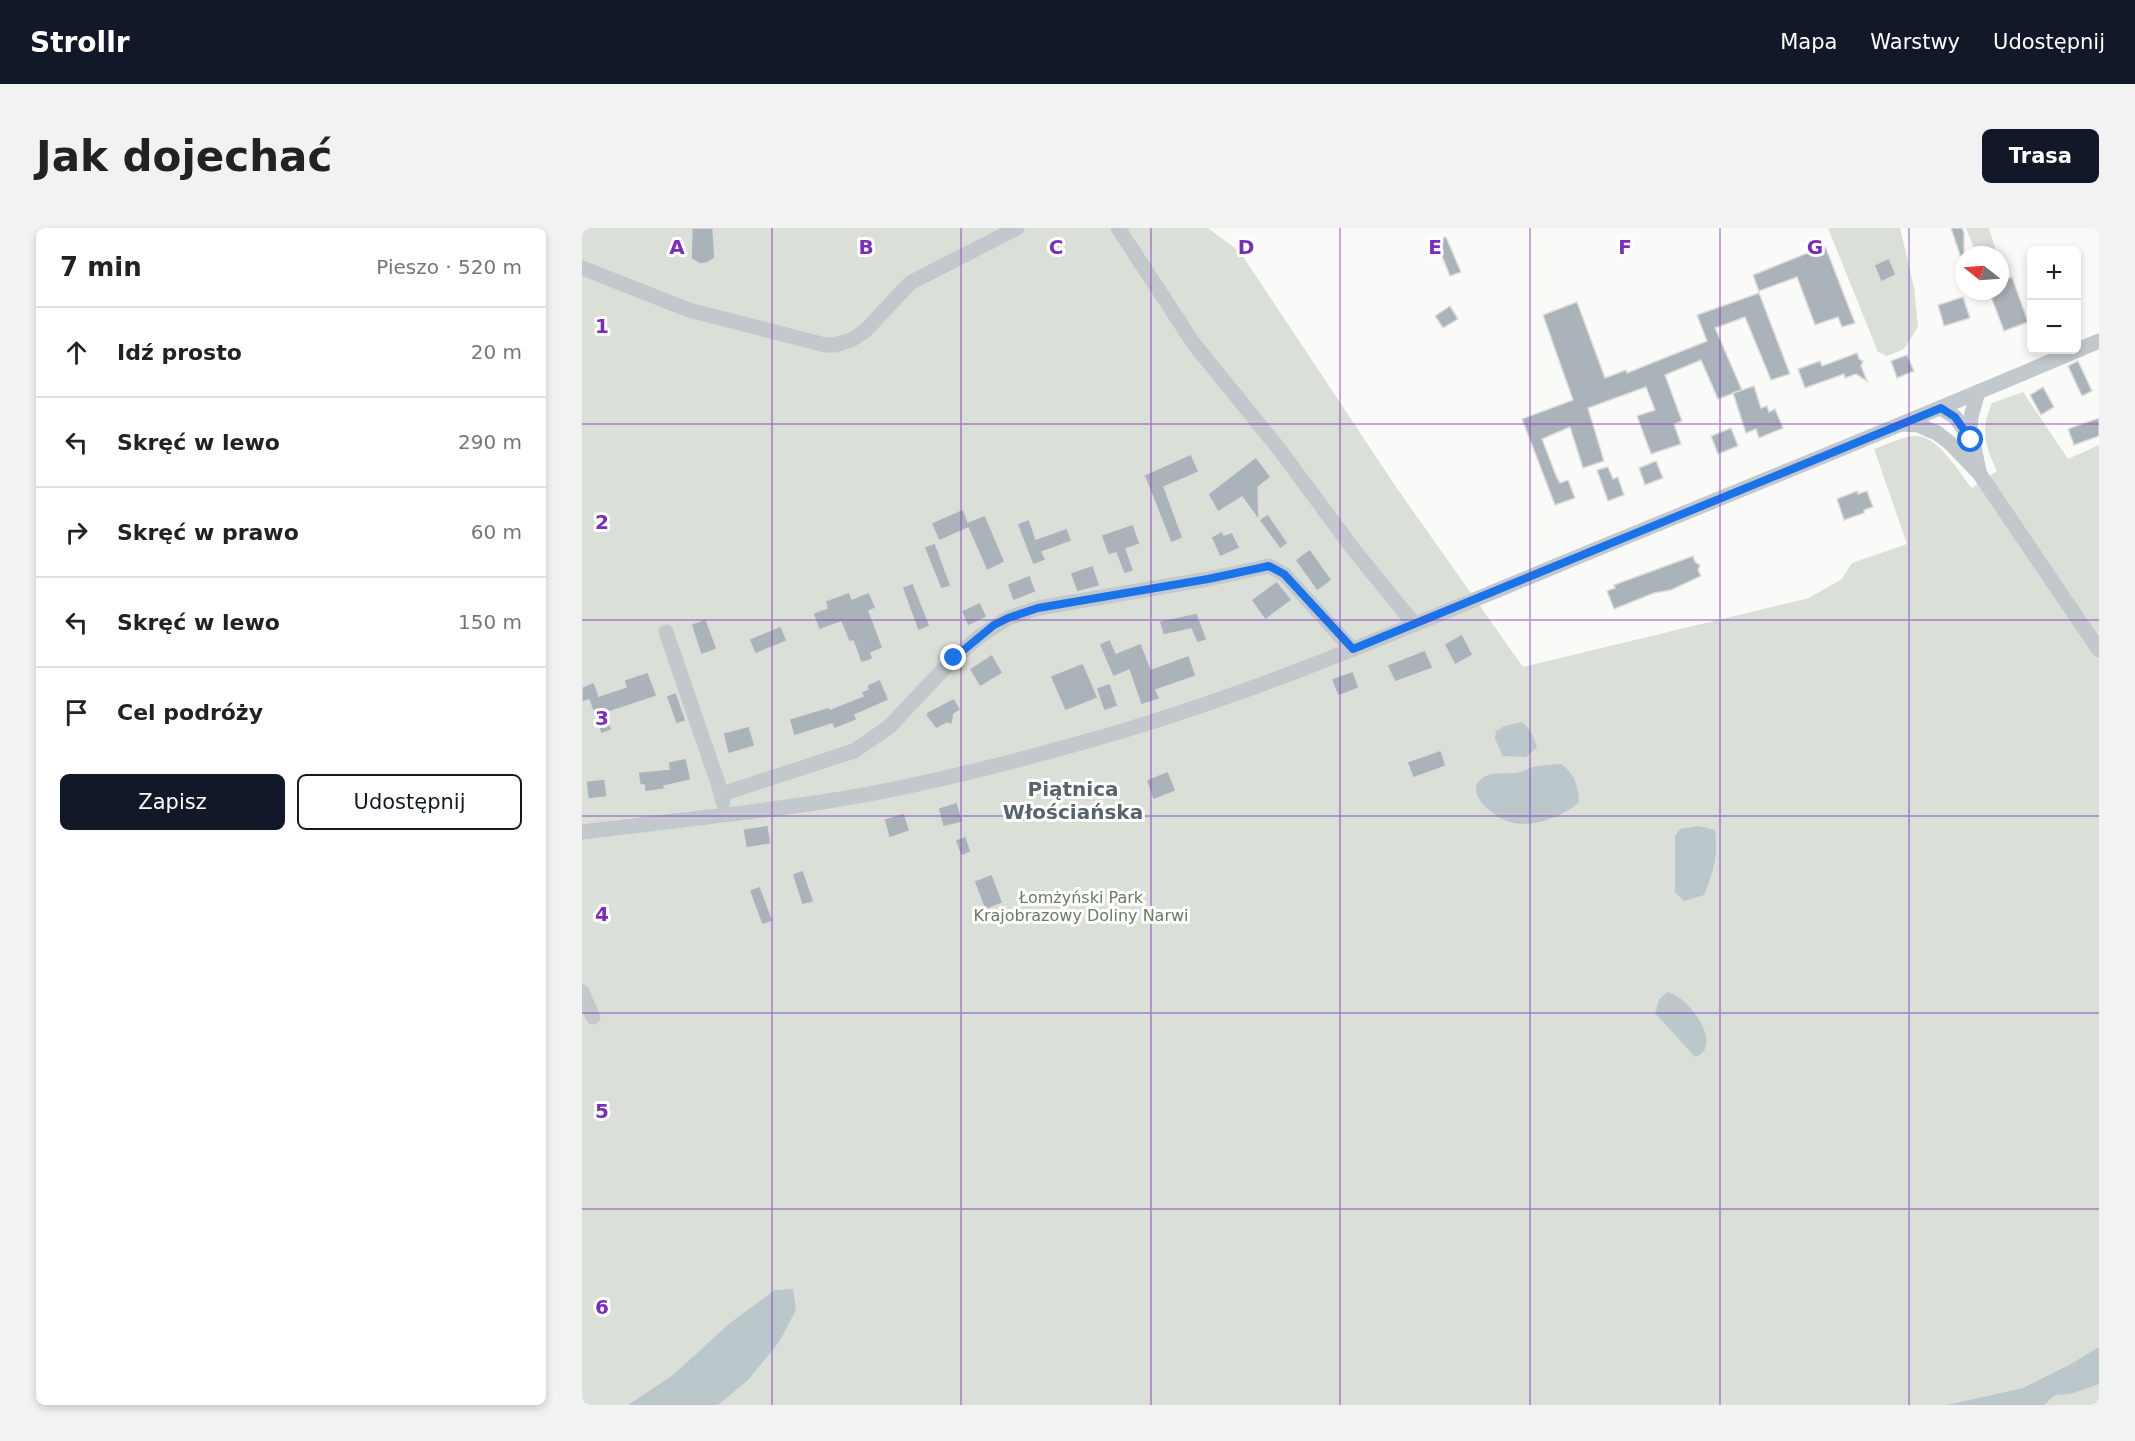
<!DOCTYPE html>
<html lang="pl">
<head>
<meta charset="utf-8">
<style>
	:root { --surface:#fff; --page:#f2f2f2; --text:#222; --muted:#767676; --line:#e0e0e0; --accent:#111827 }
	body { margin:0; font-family:"DejaVu Sans",sans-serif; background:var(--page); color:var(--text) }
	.controls { position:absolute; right:18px; top:18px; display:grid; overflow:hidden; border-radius:9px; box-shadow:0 3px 9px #0003 }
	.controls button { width:54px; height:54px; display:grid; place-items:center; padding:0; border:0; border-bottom:2px solid var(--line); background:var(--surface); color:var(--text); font:30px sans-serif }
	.compass { position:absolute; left:1373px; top:18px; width:54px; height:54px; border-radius:50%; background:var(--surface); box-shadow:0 3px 9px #0003; rotate:287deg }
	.stop { position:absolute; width:18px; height:18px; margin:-14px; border:4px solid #1a73e8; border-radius:50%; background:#fff }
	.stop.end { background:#1a73e8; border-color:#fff; box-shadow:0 2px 6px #0008 }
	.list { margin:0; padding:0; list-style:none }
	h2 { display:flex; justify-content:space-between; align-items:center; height:78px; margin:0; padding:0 24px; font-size:26px }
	h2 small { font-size:20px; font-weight:400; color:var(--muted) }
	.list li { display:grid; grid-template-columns:39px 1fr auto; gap:18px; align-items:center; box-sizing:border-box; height:90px; padding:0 24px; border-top:2px solid var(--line) }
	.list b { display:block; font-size:22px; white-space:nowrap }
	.list em { font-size:20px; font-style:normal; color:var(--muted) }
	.actions { display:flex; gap:12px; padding:18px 24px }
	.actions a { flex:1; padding:14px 0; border:2px solid var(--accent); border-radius:9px; text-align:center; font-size:21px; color:var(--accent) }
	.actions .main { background:var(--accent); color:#fff }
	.icon { flex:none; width:33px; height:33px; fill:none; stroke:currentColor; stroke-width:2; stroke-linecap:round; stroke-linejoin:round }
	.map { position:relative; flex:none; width:1517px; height:1177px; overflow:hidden; border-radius:9px }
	header { display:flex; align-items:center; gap:36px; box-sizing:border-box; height:84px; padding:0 30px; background:var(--accent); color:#fff }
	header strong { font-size:28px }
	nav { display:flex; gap:33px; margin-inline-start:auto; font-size:21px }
	.intro { display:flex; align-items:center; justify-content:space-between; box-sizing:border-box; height:144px; padding:0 36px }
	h1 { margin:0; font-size:42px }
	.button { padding:15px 27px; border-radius:9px; background:var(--accent); color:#fff; font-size:21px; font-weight:700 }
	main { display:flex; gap:36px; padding:0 36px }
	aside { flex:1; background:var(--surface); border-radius:9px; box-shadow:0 3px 9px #0003 }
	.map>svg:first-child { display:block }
	.green { fill:#dadfd7 }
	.water { fill:#bbc7cb }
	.building { fill:#aab3b9; stroke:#dcdcda; stroke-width:1.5 }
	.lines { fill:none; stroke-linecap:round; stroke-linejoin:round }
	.minor { stroke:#c3c8cc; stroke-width:15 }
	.route { stroke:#1a73e8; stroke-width:8 }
	.grid { fill:none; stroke:#7b2cbf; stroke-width:1.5; stroke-opacity:0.55 }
	.labels { text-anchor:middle; stroke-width:6; stroke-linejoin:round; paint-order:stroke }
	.park-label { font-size:16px; fill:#687a64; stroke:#fff }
	.quarter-label { font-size:20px; font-weight:bold; fill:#57646e; stroke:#fff }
	.grid-label { font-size:20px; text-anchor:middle; font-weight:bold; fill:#7b2cbf; stroke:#fff; stroke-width:6; stroke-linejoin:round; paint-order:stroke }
</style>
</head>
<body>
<header>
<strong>Strollr</strong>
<nav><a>Mapa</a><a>Warstwy</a><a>Udostępnij</a></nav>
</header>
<div class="intro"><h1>Jak dojechać</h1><a class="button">Trasa</a></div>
<main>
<aside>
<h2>7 min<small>Pieszo · 520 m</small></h2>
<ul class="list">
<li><svg class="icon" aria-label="ahead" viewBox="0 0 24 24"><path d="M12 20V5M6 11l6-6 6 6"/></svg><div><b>Idź prosto</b></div><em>20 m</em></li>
<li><svg class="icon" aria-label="left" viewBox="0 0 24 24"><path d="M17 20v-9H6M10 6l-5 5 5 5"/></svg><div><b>Skręć w lewo</b></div><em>290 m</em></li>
<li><svg class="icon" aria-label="right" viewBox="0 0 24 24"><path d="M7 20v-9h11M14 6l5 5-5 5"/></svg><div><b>Skręć w prawo</b></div><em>60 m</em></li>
<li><svg class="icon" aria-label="left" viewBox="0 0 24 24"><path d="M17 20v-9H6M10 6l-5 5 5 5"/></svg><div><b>Skręć w lewo</b></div><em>150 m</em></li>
<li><svg class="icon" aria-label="arrive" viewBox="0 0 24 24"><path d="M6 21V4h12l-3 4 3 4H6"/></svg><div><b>Cel podróży</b></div></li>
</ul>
<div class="actions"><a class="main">Zapisz</a><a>Udostępnij</a></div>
</aside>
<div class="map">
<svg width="1517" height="1177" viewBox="0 0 1517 1177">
	<rect width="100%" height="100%" fill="#fafaf8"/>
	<g class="green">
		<path d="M0,0H626L658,24L814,259L941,439L1227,370L1260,351L1270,335L1325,316L1292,221C1304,217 1319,209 1332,208C1356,206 1376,244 1390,260L1415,243C1403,218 1398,202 1410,175L1441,164L1486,231L1517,217V1177H0Z"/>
		<polygon points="1246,0 1318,0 1332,59 1336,99 1322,121 1305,128 1296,124"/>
		<polygon points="1384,0 1407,0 1414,23 1413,27 1395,27"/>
	</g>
	<g class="water">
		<path d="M939,494C947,498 952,510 955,519L944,529L921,528L913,511L914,503L923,498Z"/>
		<path d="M979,536C993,546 996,558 997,574C982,588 950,601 928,594C914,590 878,564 902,549C910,544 924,546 934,545C941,544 948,539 956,538C963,537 971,537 979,536Z"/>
		<path d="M1117,598L1133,602C1136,628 1132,642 1122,667L1102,673L1093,664V608L1098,601Z"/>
		<path d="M1085,764C1105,767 1144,818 1113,829L1073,785L1077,772Z"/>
		<polygon points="211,1061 214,1082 197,1114 165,1153 136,1177 46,1177 91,1147 148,1095 193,1062"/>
		<polygon points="1517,1119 1517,1156 1488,1166 1473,1167 1462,1177 1365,1177 1441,1160 1489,1136"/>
	</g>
	<g class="building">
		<polygon points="110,0 131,0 133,30 125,35 118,36 109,31"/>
		<polygon points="1369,0 1380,0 1382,5 1382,33 1380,33"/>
		<polygon points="864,9 879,44 868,48 854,13"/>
		<polygon points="1243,18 1273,95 1260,99 1256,89 1233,97 1215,49 1177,63 1171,47"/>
		<polygon points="1307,30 1314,47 1299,54 1292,37"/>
		<polygon points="1430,49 1446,94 1422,103 1407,63 1418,63 1418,54"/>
		<polygon points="1177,65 1208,146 1189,152 1163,89 1133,100 1160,162 1136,171 1119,132 1083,147 1100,193 1092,196 1099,216 1069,226 1055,188 1073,182 1064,159 1006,180 1022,233 1001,240 988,199 960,211 975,250 978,255 986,252 993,270 973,277 940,191 991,172 961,87 995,74 1023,150 1044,142 1045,145 1125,113 1115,87"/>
		<polygon points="1381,69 1388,90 1362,98 1356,77"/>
		<polygon points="868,78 876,91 861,100 853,88"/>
		<polygon points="1275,125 1277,131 1281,133 1279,138 1285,153 1274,146 1263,150 1262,146 1223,160 1216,141 1238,133 1240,138"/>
		<polygon points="1325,127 1332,143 1315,150 1309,133"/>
		<polygon points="1496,133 1510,163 1500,168 1486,138"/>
		<polygon points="1172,158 1179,180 1185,178 1187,184 1193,181 1201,200 1177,210 1174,201 1164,205 1151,165"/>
		<polygon points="1461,159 1472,179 1459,187 1448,167"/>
		<polygon points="1517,190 1517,208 1492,217 1486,201"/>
		<polygon points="1149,200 1156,218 1136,226 1129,208"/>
		<polygon points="609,226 617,244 582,259 601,310 589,315 562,247"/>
		<polygon points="674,229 689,249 676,259 677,292 686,286 706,315 698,321 660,269 636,284 626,266"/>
		<polygon points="1074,233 1081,250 1063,257 1057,240"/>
		<polygon points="1026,239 1031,251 1036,249 1042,267 1026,273 1015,242"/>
		<polygon points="1275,263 1276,266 1285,263 1291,279 1282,282 1282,285 1262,292 1255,271"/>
		<polygon points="381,281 386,294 403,287 423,334 405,343 386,300 357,313 349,295"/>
		<polygon points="447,291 454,311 485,300 490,313 460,324 464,332 451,337 435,296"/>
		<polygon points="551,296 558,316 544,321 552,343 542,346 534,325 526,327 519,307"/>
		<polygon points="640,303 642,307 650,304 658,320 638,329 629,309"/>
		<polygon points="353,315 369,358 359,361 342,319"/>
		<polygon points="728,321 750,352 735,363 713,332"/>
		<polygon points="1111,328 1113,334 1118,337 1116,342 1119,348 1089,362 1072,365 1032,381 1025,363 1033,360 1032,357"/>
		<polygon points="511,337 518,358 495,364 488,345"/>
		<polygon points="448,347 454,364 431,373 425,356"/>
		<polygon points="695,353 710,372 683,392 669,372"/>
		<polygon points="331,355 348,398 336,403 320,359"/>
		<polygon points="267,364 270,371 287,364 294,380 287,383 301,420 289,425 291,431 279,435 271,413 267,414 259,394 237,402 231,385 245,380 243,373"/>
		<polygon points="398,374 405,389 386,398 379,383"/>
		<polygon points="615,385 625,412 615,415 609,401 581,407 577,393"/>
		<polygon points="124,391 135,421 119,427 109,396"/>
		<polygon points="199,398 205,413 173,426 167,411"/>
		<polygon points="880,406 891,427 873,437 862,416"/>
		<polygon points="528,411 534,425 559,415 569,441 607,427 614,448 574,462 578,471 559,477 547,442 531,449 517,416"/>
		<polygon points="843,422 851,440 813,454 805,437"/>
		<polygon points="410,426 421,445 398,459 387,441"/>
		<polygon points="501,435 516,470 483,483 468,448"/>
		<polygon points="771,443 777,460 756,468 749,451"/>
		<polygon points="66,444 75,468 24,485 30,502 19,506 7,472 0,474 0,459 12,454 17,468 44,459 42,452"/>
		<polygon points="298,451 307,472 273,487 275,492 252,501 250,496 212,508 207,491 247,479 248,481 281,468 279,464 286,461 285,457"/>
		<polygon points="528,455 536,478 522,483 514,460"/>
		<polygon points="94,464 104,493 94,496 84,468"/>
		<polygon points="372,470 379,482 372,486 370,497 365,495 354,501 344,488 345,484"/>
		<polygon points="167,498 173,518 146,526 141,505"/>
		<polygon points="859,522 864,538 831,550 825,534"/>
		<polygon points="104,530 109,552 82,558 83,561 63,564 62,557 58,557 56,544 87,541 86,534"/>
		<polygon points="586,543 594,563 571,572 564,552"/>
		<polygon points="23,551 25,569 6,571 4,553"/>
		<polygon points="375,574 381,594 361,599 356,580"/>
		<polygon points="322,585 328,603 307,610 302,591"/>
		<polygon points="186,597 189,616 164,620 161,601"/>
		<polygon points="384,608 389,624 379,628 373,612"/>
		<polygon points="221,642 232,674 220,677 210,646"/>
		<polygon points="410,646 421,675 403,682 392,653"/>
		<polygon points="178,658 191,693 180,697 167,662"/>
	</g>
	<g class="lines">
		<g class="minor">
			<polyline points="536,0 612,116 694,217 772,322 832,396"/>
			<polyline points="0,40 107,82 243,117 253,117 269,112 283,103 328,55 435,0"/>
			<polyline points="1396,164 1389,189 1388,200 1397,243"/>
			<polyline points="1359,180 1373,189 1388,210"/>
			<polyline points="1321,196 1336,197 1355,205 1368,215 1397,245 1517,422"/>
			<polyline points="84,404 136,555 141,574"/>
			<polyline points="140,566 272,523 307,499 372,430 398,408 426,390 456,380 626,351 687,338 702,346 770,421"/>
			<path d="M0,604C80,594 160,586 240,574C324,561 409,540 491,517C660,471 820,402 981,335C1160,261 1339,189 1517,113"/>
			<polyline points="0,764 11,789"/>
		</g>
	</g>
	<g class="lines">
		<polyline class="route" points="372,430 412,397 426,390 456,380 626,351 687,338 702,346 771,421 1359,180 1373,189 1389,212"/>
	</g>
	<path class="grid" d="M190,0V1177M379,0V1177M569,0V1177M758,0V1177M948,0V1177M1138,0V1177M1327,0V1177M0,196H1517M0,392H1517M0,588H1517M0,785H1517M0,981H1517"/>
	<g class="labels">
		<g class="park-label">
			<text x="499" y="675">Łomżyński Park<tspan x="499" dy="18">Krajobrazowy Doliny Narwi</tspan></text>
		</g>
		<g class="quarter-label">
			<text x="491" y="568">Piątnica<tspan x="491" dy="23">Włościańska</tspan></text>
		</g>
	</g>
	<g class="grid-label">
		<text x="95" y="26">A</text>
		<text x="284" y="26">B</text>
		<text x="474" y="26">C</text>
		<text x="664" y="26">D</text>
		<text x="853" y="26">E</text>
		<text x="1043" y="26">F</text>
		<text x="1233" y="26">G</text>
		<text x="20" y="105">1</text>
		<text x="20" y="301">2</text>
		<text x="20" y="497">3</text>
		<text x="20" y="693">4</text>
		<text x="20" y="890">5</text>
		<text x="20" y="1086">6</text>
	</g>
</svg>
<div class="controls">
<button>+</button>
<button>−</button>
</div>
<svg class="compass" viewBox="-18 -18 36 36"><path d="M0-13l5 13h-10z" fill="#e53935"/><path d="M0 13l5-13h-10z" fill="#767676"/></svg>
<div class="stop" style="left:1389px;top:212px"></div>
<div class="stop end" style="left:372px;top:430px"></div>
</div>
</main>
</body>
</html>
